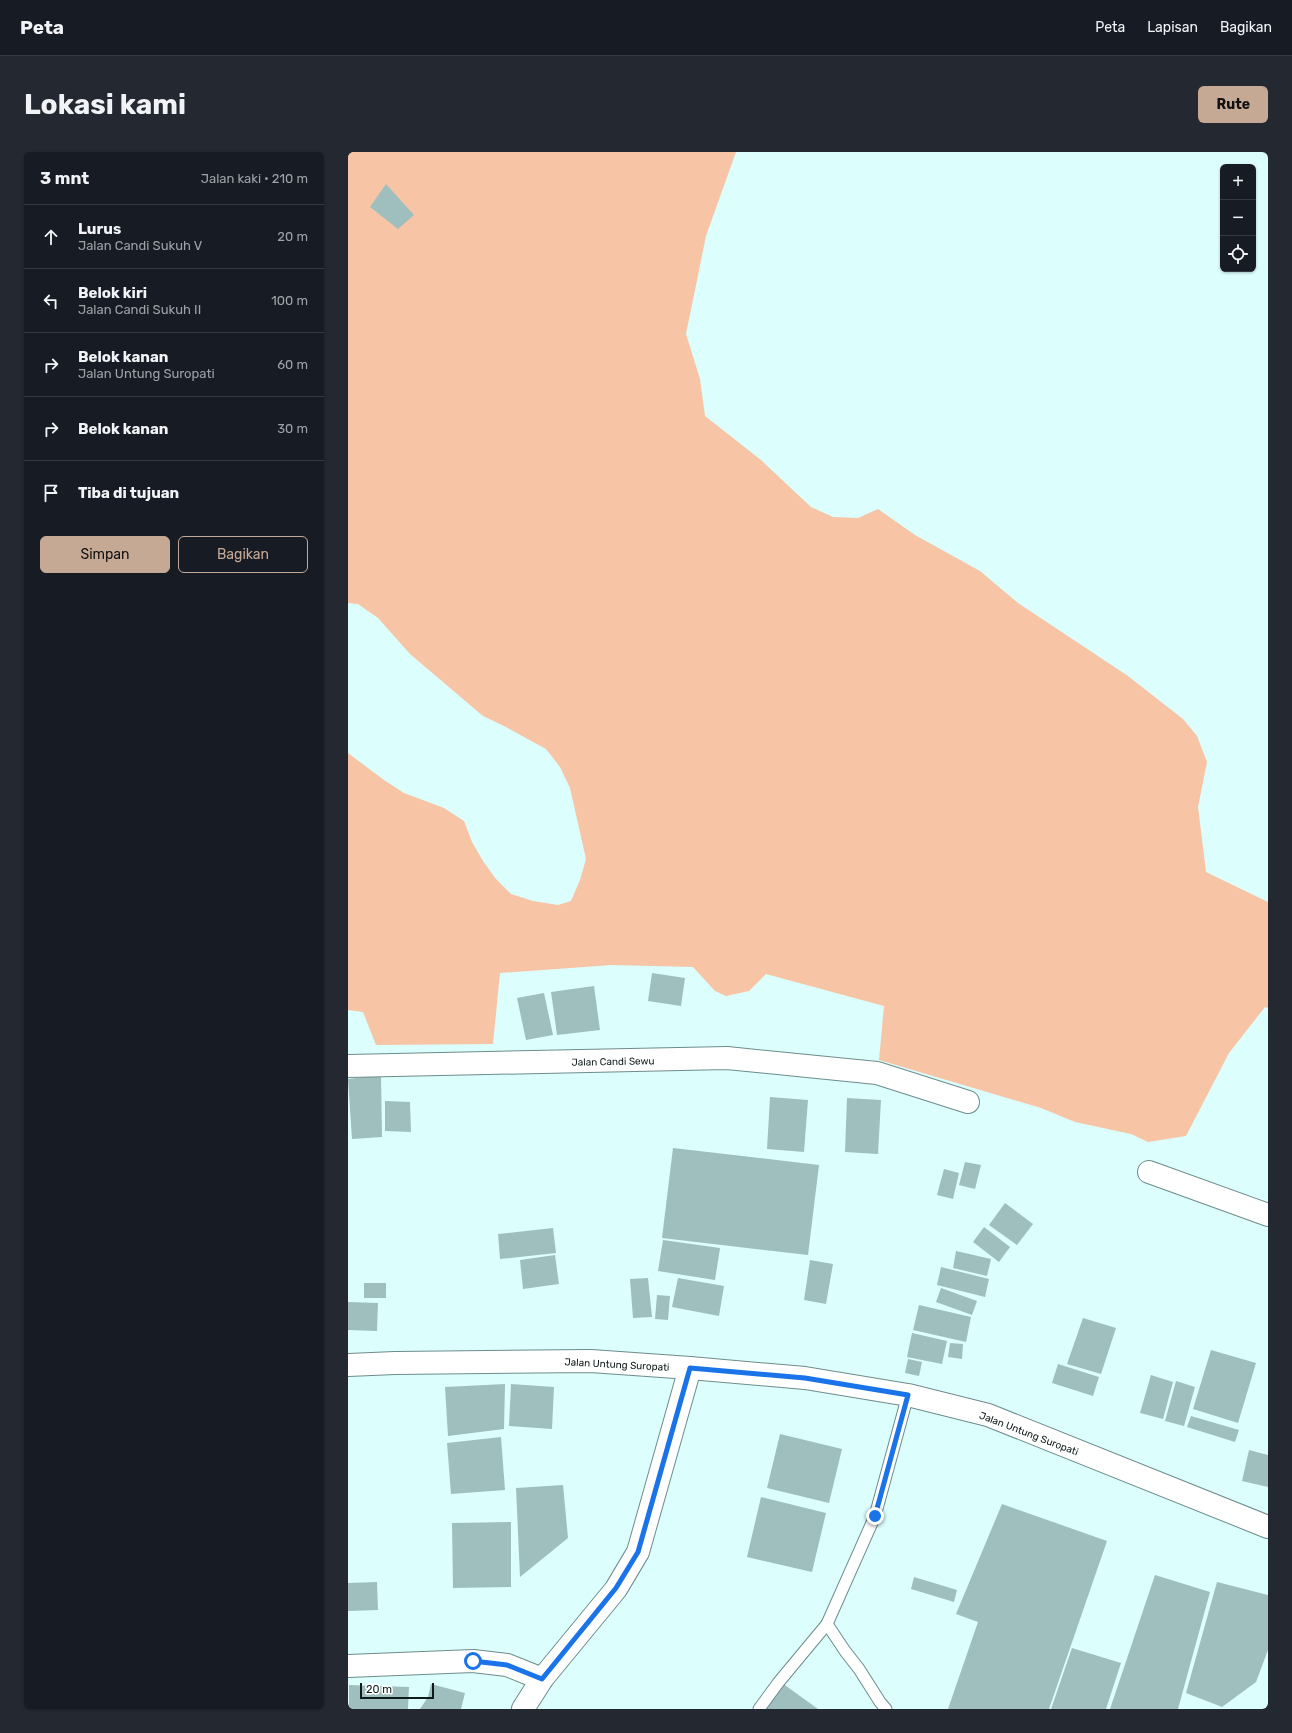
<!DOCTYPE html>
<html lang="id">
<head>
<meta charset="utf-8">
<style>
	:root { --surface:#171b24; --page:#242831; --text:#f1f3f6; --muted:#9ea1a6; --line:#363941; --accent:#c6a995 }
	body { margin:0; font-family:Rubik,sans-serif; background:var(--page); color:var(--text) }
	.controls { position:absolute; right:12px; top:12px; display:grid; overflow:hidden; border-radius:6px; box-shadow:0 1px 3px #0004 }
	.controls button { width:36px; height:36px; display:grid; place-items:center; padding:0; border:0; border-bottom:1px solid var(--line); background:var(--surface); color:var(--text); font:20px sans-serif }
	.scale { position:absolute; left:12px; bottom:10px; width:74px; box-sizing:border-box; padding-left:4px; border:2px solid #0e1a1a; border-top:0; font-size:11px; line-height:14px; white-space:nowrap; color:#0e1a1a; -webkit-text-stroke:3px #fff; paint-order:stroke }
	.stop { position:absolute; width:12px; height:12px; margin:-9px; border:3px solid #1a73e8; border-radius:50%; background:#fff }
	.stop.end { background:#1a73e8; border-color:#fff; box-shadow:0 1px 4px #0008 }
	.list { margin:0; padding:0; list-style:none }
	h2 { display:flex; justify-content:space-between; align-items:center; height:52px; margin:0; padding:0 16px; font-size:17px }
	h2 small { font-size:13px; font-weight:400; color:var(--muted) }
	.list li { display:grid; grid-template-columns:26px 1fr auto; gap:12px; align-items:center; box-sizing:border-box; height:64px; padding:0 16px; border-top:1px solid var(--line) }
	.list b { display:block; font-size:15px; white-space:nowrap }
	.list p { margin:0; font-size:13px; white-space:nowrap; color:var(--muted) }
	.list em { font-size:13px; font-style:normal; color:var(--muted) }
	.actions { display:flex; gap:8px; padding:12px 16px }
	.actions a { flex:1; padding:9px 0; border:1px solid var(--accent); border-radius:6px; text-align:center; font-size:14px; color:var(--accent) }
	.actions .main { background:var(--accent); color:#111 }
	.icon { flex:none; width:22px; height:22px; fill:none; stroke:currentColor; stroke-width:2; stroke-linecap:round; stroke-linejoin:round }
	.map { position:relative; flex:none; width:920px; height:1557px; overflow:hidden; border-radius:6px }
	header { display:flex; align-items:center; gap:24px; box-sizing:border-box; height:56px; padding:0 20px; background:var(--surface); border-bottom:1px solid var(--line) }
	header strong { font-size:19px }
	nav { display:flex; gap:22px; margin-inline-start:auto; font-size:14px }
	.intro { display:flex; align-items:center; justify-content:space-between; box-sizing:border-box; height:96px; padding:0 24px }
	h1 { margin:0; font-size:28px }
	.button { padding:10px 18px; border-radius:6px; background:var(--accent); color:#111; font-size:14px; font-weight:700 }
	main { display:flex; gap:24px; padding:0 24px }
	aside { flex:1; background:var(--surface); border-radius:6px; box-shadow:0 1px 3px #0004 }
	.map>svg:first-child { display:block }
	.green { fill:#f7c4a6 }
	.building { fill:#9fbfbe }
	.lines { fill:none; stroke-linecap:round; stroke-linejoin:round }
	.lane-casing { stroke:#6d8c8b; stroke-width:13 }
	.street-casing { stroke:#6d8c8b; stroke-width:24 }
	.secondary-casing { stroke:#6d8c8b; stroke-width:24 }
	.lane { stroke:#fff; stroke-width:11 }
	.street { stroke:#fff; stroke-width:22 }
	.secondary { stroke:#fff; stroke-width:22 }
	.route { stroke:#1a73e8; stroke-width:5 }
	.labels { text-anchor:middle; stroke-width:3.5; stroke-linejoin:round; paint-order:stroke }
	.street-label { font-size:10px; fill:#0e1a1a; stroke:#fff }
</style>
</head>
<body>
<header>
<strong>Peta</strong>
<nav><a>Peta</a><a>Lapisan</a><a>Bagikan</a></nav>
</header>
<div class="intro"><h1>Lokasi kami</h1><a class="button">Rute</a></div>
<main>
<aside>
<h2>3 mnt<small>Jalan kaki · 210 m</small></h2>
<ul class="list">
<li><svg class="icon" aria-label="ahead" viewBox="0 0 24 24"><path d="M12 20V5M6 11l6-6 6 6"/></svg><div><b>Lurus</b><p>Jalan Candi Sukuh V</p></div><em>20 m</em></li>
<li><svg class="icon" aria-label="left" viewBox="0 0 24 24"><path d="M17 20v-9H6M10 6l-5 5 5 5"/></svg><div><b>Belok kiri</b><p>Jalan Candi Sukuh II</p></div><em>100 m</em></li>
<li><svg class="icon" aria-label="right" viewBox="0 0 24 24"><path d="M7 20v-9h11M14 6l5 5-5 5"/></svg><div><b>Belok kanan</b><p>Jalan Untung Suropati</p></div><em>60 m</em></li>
<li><svg class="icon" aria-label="right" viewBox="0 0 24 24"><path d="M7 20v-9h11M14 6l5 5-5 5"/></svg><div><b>Belok kanan</b></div><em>30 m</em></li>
<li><svg class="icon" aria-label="arrive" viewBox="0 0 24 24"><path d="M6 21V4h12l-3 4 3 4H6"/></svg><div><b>Tiba di tujuan</b></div></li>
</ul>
<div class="actions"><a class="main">Simpan</a><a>Bagikan</a></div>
</aside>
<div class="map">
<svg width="920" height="1557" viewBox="0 0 920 1557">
	<rect width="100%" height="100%" fill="#dcfefd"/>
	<polygon class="green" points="0,0 388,0 358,84 338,182 352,227 357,264 413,308 463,355 485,365 510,366 530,357 567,383 632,419 670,451 780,524 835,567 849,584 859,610 850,655 858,720 920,750 920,856 917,855 881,901 838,984 800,990 783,982 727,970 693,956 531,908 536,854 418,822 401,839 378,844 367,839 345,815 264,813 152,821 145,892 28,893 15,860 0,858 0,601 36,628 56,641 96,656 116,669 124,690 135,709 148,727 163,742 185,749 210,753 223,749 232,728 238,707 222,636 212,615 198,597 156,574 135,564 62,502 30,466 10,452 0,451"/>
	<g class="building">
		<polygon points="38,32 66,63 50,77 22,55"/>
		<polygon points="304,821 337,826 333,854 300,849"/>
		<polygon points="246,834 252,878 209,883 203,840"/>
		<polygon points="196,841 205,883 178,888 169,846"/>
		<polygon points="33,923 34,985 4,987 0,927"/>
		<polygon points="422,945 460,948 456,1000 419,997"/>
		<polygon points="499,946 533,948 530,1002 497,1000"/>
		<polygon points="37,949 62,950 63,980 37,979"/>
		<polygon points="325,996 471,1013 460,1103 314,1086"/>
		<polygon points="617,1010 633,1013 627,1037 611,1033"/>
		<polygon points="596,1017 611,1021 605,1047 589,1043"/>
		<polygon points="657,1051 685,1072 669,1093 641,1073"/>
		<polygon points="636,1075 662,1095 651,1110 625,1090"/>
		<polygon points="205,1076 208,1101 152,1107 150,1082"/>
		<polygon points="315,1088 372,1096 367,1128 310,1119"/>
		<polygon points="608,1099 643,1107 639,1124 605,1116"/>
		<polygon points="207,1103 211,1132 175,1137 172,1108"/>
		<polygon points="462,1108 485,1112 478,1152 456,1148"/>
		<polygon points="593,1115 641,1127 637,1145 589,1133"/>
		<polygon points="300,1126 304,1165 285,1166 282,1127"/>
		<polygon points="330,1126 376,1134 371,1164 324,1155"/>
		<rect x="16" y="1131" width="22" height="15"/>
		<polygon points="593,1136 629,1149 624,1163 588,1150"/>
		<polygon points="309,1143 322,1144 320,1168 307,1167"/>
		<polygon points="0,1150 30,1151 29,1179 0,1178"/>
		<polygon points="571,1153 623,1165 618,1190 565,1178"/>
		<polygon points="735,1166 768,1176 753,1222 719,1212"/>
		<polygon points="564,1181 599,1189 594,1212 559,1205"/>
		<polygon points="602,1191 615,1192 614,1207 600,1205"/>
		<polygon points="863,1198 908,1211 890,1271 845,1257"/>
		<polygon points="560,1207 574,1210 571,1224 557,1221"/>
		<polygon points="710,1212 751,1225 745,1244 704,1231"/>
		<polygon points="803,1223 825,1230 815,1267 792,1261"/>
		<polygon points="828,1229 847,1235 836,1274 817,1269"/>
		<polygon points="157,1232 156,1277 100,1284 97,1235"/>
		<polygon points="163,1232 206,1235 204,1277 161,1274"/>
		<polygon points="843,1264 891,1278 887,1290 839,1275"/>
		<polygon points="432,1282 494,1297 481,1351 419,1336"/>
		<polygon points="153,1285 157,1338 103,1342 99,1291"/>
		<polygon points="901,1298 920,1303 920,1335 894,1329"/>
		<polygon points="215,1333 220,1386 172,1425 168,1336"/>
		<polygon points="413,1345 478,1361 464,1420 399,1405"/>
		<polygon points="654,1352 759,1389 701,1557 600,1557 630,1470 608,1462"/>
		<polygon points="163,1370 163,1435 105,1436 104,1371"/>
		<polygon points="807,1423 862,1440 830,1557 762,1557"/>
		<polygon points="566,1425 609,1438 606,1450 563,1437"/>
		<polygon points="29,1430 30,1458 0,1459 0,1431"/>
		<polygon points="869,1430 920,1443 920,1498 908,1530 874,1555 838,1541"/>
		<polygon points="724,1496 773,1511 758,1557 703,1557"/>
		<polygon points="434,1531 470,1557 413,1557"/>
		<polygon points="83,1532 117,1541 113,1557 72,1557 80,1545"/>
		<polygon points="1,1533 61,1535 60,1557 1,1557"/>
	</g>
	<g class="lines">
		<defs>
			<g id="lane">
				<polyline points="479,1472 497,1499 511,1517 532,1550 538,1557"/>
				<polyline points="411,1557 430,1531 479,1472 527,1364 560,1243"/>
			</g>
			<g id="street">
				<polyline points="0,914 379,906 529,921 620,950"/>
				<polyline points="801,1020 920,1063"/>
				<polyline points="0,1514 125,1509 159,1513 194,1527"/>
				<polyline points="175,1557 194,1527 268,1437 290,1400 342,1216"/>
			</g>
			<polyline id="secondary" points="0,1213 47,1211 243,1209 342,1216 457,1226 560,1243 640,1263 920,1375"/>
		</defs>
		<use href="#lane" class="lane-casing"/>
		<use href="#street" class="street-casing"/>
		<use href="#secondary" class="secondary-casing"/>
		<use href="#lane" class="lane"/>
		<use href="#street" class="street"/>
		<use href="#secondary" class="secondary"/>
	</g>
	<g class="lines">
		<polyline class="route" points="125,1509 159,1513 194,1527 268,1436 290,1400 342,1216 457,1226 560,1243 527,1364"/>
	</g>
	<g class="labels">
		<g class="street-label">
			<text transform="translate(265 909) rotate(-1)" y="4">Jalan Candi Sewu</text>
			<text transform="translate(269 1212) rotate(3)" y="4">Jalan Untung Suropati</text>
			<text transform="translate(681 1281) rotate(21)" y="4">Jalan Untung Suropati</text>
		</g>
	</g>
</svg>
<div class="controls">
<button>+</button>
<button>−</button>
<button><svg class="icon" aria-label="locate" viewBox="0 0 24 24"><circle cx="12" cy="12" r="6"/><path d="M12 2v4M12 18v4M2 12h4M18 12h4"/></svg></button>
</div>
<div class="scale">20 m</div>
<div class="stop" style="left:125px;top:1509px"></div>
<div class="stop end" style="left:527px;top:1364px"></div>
</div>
</main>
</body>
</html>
